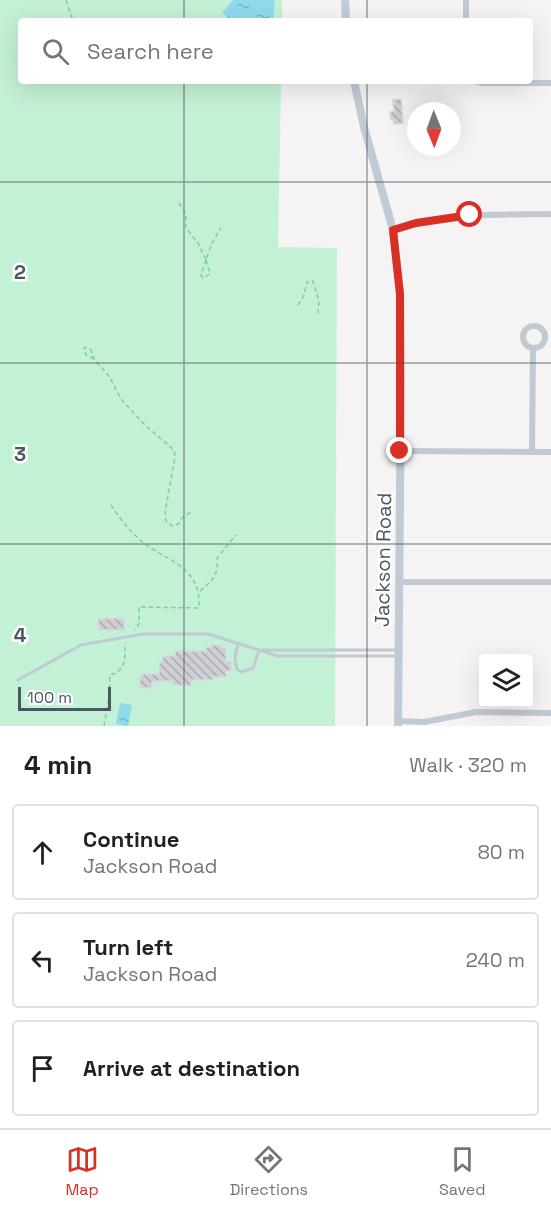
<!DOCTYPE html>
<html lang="en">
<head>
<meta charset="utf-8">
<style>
	:root { --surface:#fff; --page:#f2f2f2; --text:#202124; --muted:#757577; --line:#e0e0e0; --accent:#d93025 }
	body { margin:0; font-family:"Space Grotesk",sans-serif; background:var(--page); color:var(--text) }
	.controls { position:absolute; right:18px; bottom:18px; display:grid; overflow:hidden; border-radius:6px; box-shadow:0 6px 24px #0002 }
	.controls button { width:54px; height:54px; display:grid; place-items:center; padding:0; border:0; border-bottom:2px solid var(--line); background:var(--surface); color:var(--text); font:30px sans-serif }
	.compass { position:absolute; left:407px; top:102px; width:54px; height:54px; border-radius:50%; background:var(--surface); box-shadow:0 6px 24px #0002; rotate:179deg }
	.scale { position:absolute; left:18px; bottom:15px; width:93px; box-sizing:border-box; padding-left:6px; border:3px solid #4a5661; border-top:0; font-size:16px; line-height:21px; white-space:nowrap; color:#4a5661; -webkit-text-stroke:4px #fff; paint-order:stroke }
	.stop { position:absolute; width:18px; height:18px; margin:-14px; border:4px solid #d93025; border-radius:50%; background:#fff }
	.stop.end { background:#d93025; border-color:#fff; box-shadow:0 2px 6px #0008 }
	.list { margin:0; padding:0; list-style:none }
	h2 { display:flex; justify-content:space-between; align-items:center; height:78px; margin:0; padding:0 24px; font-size:26px }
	h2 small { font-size:20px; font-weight:400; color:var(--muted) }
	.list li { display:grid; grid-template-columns:39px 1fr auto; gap:18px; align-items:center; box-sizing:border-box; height:96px; margin:0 12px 12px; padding:0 12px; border:2px solid var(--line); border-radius:6px }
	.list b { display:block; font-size:22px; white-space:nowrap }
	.list p { margin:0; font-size:20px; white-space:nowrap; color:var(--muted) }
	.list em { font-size:20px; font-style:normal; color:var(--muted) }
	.icon { flex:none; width:33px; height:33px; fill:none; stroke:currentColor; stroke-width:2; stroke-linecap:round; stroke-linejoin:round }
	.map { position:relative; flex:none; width:551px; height:726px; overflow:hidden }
	.search { position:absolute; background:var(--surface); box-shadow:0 6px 24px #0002; left:18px; right:18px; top:18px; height:66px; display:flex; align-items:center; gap:15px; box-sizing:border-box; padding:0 21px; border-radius:6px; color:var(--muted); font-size:22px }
	.sheet { height:402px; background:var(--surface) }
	nav { display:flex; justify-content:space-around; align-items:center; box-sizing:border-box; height:84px; border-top:2px solid var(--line); background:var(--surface); font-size:16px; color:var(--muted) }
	nav a { display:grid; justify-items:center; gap:3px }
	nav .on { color:var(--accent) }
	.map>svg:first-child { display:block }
	.grass { fill:#c3f1d5 }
	.water { fill:url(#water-ripples) }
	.building { fill:url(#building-back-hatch); stroke:#d7d9de; stroke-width:1.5 }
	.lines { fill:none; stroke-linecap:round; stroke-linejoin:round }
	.path { stroke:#7ad0a6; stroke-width:1.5; stroke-dasharray:4.5 3; stroke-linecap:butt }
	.lane { stroke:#c1cad2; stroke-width:3 }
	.street { stroke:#c1cad2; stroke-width:6 }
	.secondary { stroke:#c1cbd6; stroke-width:8 }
	.route { stroke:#d93025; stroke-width:8 }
	.grid { fill:none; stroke:#4a5661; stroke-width:1.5; stroke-opacity:0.55 }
	.labels { text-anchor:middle; stroke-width:5; stroke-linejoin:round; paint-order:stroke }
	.street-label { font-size:20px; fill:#4a5661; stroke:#fff }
	.grid-label { font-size:20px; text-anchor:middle; font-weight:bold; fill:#4a5661; stroke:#fff; stroke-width:5; stroke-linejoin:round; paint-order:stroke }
</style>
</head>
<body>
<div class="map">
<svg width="551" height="726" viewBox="0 0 551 726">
	<defs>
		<pattern id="water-ripples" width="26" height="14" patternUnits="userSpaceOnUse" patternTransform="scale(1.5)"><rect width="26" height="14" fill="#90daee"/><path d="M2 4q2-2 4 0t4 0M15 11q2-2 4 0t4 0" fill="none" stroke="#78b4c4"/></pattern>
		<pattern id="building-back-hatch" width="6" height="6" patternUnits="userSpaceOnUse" patternTransform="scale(1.5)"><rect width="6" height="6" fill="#cdcfd5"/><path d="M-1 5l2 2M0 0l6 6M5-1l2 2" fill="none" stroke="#a8abb0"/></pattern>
	</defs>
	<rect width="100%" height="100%" fill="#f5f3f3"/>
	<polygon class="grass" points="0,0 282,0 282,21 21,21 21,81 281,81 278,247 337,248 335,726 0,726"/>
	<g class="water">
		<polygon points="233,0 275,0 273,21 232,21 222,13"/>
		<polygon points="120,703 132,705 128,726 116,724"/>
	</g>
	<g class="building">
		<polygon points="401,99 403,123 394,124 394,120 391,120 390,112 394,111 393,100"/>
		<polygon points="124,618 124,630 99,630 98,619"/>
		<polygon points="211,645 221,645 221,647 226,648 226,662 231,662 231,671 226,671 226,677 213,677 213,680 191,680 191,686 173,685 173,681 152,681 152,688 140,688 140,676 142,676 142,674 159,674 160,662 162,662 163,656 175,656 175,651 206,651 206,647 211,647"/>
	</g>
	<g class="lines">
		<g class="path">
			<polyline points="66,0 73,21"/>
			<polyline points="179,203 186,214 186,228 198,243 206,260 212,243 221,228"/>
			<polygon points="206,260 210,274 203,278 201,275"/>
			<polyline points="298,305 304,295 307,282 313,281 319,301 318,313"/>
			<polyline points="94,359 86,355 84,349 85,347 91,350 94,359 109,376 121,399 146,426 174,450 175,457 165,512 166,521 172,526 178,524 182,518 191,512"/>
			<path d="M111,505C120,519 132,534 145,544C172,563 201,568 199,608L139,607V624L135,630"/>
			<path d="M200,591C212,581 219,575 217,558L236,535"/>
			<path d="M104,726L109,697L110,675C127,670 125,658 125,643"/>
		</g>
		<g class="lane">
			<path d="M239,643C235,651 234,660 237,669L242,672L253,668L259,650"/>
			<polyline points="263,650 397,650"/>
			<polyline points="18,680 81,645 143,634 208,634 278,656 396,656"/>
		</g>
		<g class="street">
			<polyline points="466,21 466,0"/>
			<polyline points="474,81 482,83 551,83"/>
			<path d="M393,230C444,212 497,215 551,214"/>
			<circle cx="534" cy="337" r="11"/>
			<polyline points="400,451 551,452"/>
			<polyline points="532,452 533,348"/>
			<polyline points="399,582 551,582"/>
			<polyline points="398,721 424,722 476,712 551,713"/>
		</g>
		<g class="secondary">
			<polyline points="345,0 346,21"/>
			<polyline points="354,81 364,127 393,230 400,294 401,380 398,726"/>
		</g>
	</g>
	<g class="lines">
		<polyline class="route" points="400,451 400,294 393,230 416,223 470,215"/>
	</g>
	<path class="grid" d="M184,0V21M367,0V21M184,81V726M367,81V726M0,182H551M0,363H551M0,544H551"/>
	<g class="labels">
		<g class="street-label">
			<text transform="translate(383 560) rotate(-89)" y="7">Jackson Road</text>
		</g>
	</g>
	<g class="grid-label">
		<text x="20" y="279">2</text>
		<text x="20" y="461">3</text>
		<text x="20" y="642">4</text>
	</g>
</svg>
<div class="controls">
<button><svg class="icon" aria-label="layers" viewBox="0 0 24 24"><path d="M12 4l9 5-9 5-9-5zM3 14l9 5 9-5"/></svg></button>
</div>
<svg class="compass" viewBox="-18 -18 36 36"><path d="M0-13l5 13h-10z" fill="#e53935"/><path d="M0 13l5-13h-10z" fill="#757577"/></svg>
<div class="scale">100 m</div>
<div class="stop" style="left:470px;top:215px"></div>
<div class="stop end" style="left:400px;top:451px"></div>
<div class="search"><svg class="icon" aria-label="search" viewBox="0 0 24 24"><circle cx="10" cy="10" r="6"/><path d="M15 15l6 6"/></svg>Search here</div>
</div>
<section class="sheet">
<h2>4 min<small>Walk · 320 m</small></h2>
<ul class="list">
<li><svg class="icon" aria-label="ahead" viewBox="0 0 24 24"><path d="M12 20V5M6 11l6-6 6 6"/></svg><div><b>Continue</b><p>Jackson Road</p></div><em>80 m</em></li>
<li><svg class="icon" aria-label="left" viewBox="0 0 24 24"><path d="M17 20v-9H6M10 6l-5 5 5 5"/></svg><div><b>Turn left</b><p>Jackson Road</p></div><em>240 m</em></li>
<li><svg class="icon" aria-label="arrive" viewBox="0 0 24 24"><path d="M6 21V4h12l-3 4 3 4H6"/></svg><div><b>Arrive at destination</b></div></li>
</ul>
</section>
<nav>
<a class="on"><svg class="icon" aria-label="map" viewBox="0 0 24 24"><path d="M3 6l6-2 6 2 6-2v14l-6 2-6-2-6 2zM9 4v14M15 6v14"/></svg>Map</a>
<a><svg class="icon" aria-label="directions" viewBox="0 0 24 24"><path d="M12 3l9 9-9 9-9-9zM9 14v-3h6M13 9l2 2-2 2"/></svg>Directions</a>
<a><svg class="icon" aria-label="saved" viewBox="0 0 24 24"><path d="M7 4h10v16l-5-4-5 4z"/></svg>Saved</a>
</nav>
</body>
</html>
